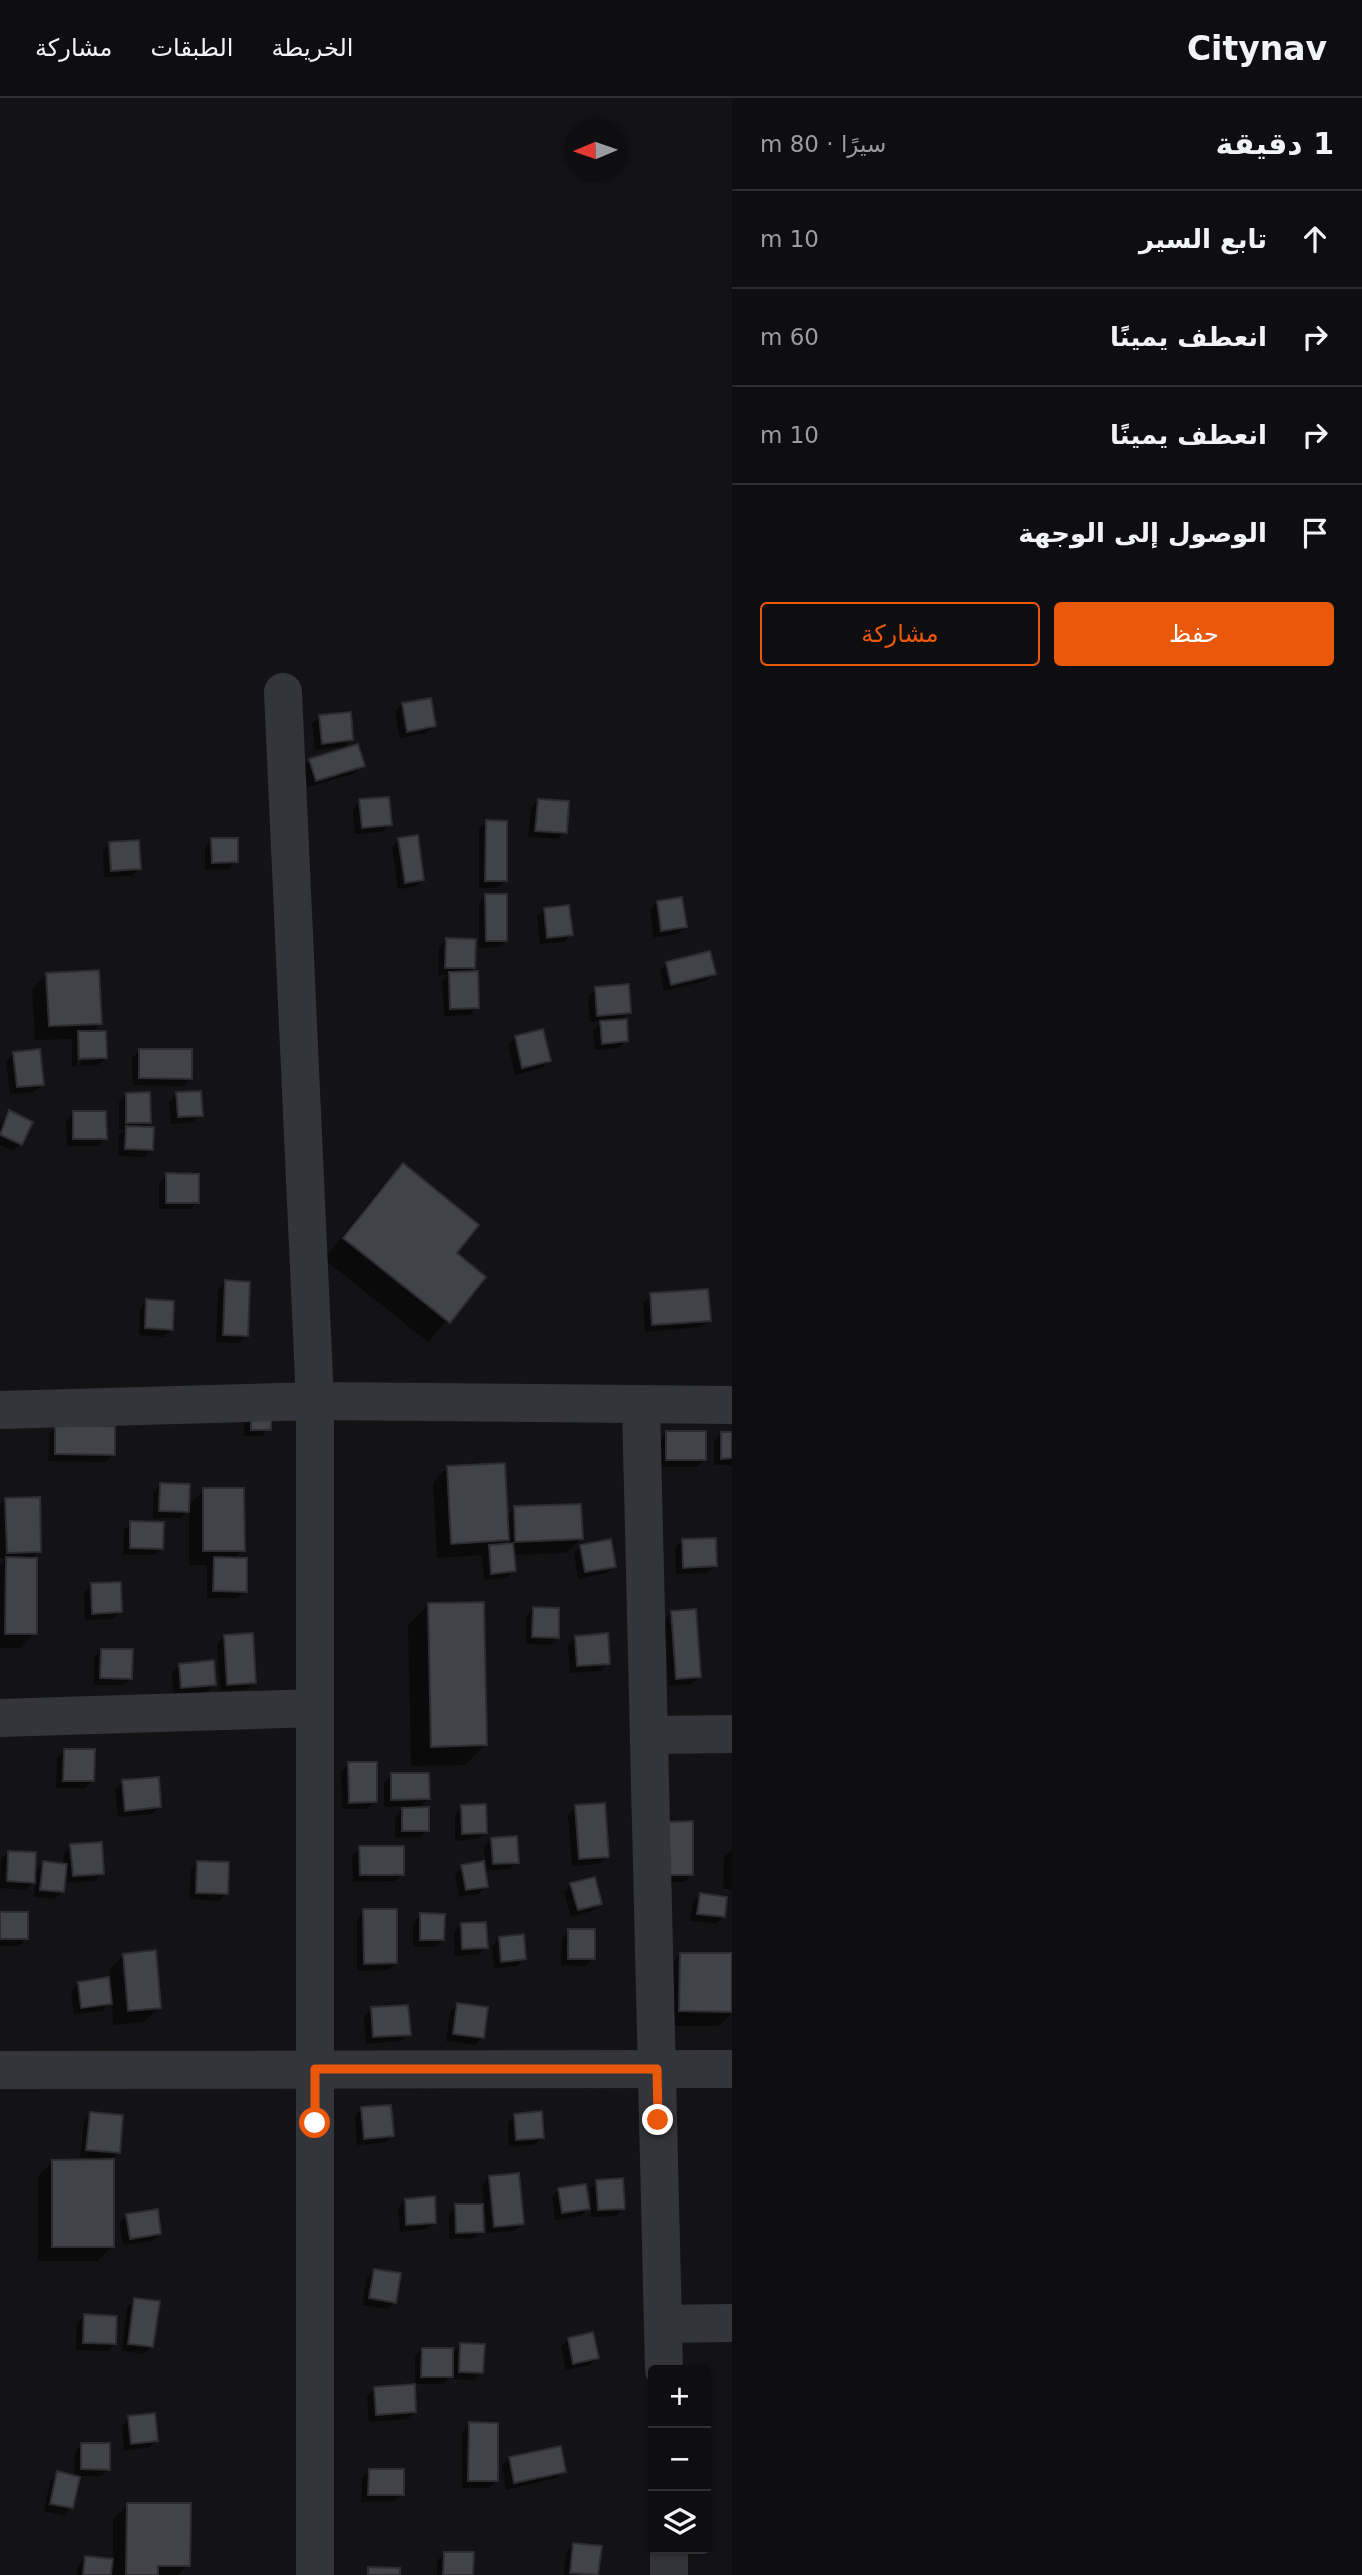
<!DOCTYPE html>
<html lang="ar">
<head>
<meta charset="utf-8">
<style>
	:root { --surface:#0e0e10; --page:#1c1c1e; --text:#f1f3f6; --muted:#9b9c9f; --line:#2e2e30; --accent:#ea580c }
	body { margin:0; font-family:"DejaVu Sans","Noto Naskh Arabic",sans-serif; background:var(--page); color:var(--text); direction:rtl }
	.controls { position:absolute; right:21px; bottom:21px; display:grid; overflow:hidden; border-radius:7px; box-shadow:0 2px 5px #0004 }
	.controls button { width:63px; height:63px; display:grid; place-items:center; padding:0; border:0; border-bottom:2px solid var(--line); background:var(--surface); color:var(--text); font:35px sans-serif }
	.compass { position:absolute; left:564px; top:21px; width:63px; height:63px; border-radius:50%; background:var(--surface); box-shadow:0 2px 5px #0004; rotate:268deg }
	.stop { position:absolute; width:21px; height:21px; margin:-16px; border:5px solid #ea580c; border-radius:50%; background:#fff }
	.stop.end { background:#ea580c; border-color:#fff; box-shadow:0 2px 7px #0008 }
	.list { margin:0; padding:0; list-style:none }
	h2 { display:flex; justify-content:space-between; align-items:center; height:91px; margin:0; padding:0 28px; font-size:30px }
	h2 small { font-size:23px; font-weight:400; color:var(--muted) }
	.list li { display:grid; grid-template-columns:46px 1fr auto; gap:21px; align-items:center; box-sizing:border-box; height:98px; padding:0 28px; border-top:2px solid var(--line) }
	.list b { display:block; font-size:26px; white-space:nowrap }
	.list em { font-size:23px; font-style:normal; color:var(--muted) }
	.actions { display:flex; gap:14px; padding:21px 28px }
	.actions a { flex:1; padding:16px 0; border:2px solid var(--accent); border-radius:7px; text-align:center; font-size:24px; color:var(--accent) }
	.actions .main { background:var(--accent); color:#fff }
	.icon { flex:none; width:38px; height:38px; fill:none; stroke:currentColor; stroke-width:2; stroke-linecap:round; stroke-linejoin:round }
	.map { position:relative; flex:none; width:732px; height:2477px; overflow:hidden; direction:ltr }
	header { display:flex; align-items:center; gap:42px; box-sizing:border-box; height:98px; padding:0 35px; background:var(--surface); border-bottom:2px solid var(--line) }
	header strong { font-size:33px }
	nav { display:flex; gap:38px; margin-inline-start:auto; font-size:24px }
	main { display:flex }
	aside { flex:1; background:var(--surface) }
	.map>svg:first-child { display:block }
	.shadow { fill:#0007 }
	.building { fill:#424348; stroke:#2d2d31; stroke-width:2 }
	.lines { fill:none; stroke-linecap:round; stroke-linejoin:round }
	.minor { stroke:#34353a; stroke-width:38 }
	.route { stroke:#ea580c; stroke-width:9 }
</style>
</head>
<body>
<header>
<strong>Citynav</strong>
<nav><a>الخريطة</a><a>الطبقات</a><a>مشاركة</a></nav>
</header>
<main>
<aside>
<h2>1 دقيقة<small>سيرًا · 80 m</small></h2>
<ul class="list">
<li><svg class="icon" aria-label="ahead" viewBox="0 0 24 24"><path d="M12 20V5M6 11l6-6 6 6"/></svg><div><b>تابع السير</b></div><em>10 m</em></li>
<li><svg class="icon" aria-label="right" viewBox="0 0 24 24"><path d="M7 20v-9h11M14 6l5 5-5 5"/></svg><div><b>انعطف يمينًا</b></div><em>60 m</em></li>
<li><svg class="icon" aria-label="right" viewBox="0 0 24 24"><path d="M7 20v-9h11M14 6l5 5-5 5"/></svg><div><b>انعطف يمينًا</b></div><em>10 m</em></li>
<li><svg class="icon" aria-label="arrive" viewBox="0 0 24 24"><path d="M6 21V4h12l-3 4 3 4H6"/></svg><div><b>الوصول إلى الوجهة</b></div></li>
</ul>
<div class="actions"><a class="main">حفظ</a><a>مشاركة</a></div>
</aside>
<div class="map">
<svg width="732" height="2477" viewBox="0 0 732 2477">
	<rect width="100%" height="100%" fill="#131315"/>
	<g class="shadow">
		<polygon points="402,606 434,628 426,635 400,640 395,614"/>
		<polygon points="320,619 351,642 344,649 315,652 312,626"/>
		<polygon points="310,662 363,667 356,675 308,689 302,670"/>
		<polygon points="538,702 565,734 558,741 528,739 531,710"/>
		<polygon points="360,703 390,726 382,734 355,736 353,711"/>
		<polygon points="487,724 505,783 497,790 479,790 479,731"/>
		<polygon points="212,742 236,763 229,771 205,772 205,749"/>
		<polygon points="399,742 422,782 415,789 398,791 392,749"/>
		<polygon points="110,746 139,770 132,778 104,779 103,753"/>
		<polygon points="486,798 506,842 498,849 479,850 479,805"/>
		<polygon points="657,804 686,828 678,836 654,840 650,812"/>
		<polygon points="544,812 571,836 564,844 540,846 537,819"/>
		<polygon points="447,842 473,870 468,875 477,909 470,917 444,918 442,883 449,877 438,877 439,849"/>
		<polygon points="667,865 714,875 706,883 664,893 660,873"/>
		<polygon points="47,876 100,925 91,935 106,960 98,967 81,968 80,940 77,940 77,968 72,968 72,941 35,942 32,891"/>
		<polygon points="596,891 629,914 620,923 626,943 619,950 595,952 593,932 602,923 590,924 588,899"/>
		<polygon points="516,940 549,963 542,970 515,977 508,947"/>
		<polygon points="140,953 190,981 183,988 133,987 132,960"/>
		<polygon points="14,956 42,987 34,994 10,996 6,963"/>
		<polygon points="177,996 201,1017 193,1024 171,1026 169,1004"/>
		<polygon points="126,997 149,1024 143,1031 152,1051 144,1059 118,1058 119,1037 125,1032 119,1032 119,1004"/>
		<polygon points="9,1014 20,1046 13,1053 0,1047 0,1026"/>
		<polygon points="74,1015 105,1040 98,1048 67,1048 66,1023"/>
		<polygon points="403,1067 454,1155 484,1179 428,1244 324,1161 382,1088"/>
		<polygon points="167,1077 197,1104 190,1111 159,1111 159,1085"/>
		<polygon points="225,1184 246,1237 239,1245 216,1244 218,1192"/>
		<polygon points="651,1197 709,1222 701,1229 645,1234 643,1205"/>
		<polygon points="147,1203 172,1231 164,1239 139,1237 140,1210"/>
		<polygon points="244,1302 269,1331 262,1338 244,1338"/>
		<polygon points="56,1329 113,1356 106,1364 48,1363 49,1336"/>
		<polygon points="667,1335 704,1362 697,1369 659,1369 660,1342"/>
		<polygon points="721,1336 732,1336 732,1367 714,1367 714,1343"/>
		<polygon points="447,1370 506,1419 515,1410 581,1441 566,1455 513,1457 514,1473 506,1480 484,1482 482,1457 437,1460 433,1385"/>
		<polygon points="160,1387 188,1408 204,1392 243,1452 234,1461 245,1493 237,1500 207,1500 207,1467 189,1467 189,1412 180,1420 153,1420 153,1395"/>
		<polygon points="6,1401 39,1453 31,1461 35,1535 20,1550 0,1550 0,1467 6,1461 0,1461 0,1407"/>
		<polygon points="131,1425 162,1450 154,1457 123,1457 124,1432"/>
		<polygon points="682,1443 715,1468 707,1475 676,1476 675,1450"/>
		<polygon points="581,1448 615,1468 607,1475 578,1481 574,1456"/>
		<polygon points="92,1487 120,1514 113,1521 85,1522 84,1494"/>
		<polygon points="428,1507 485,1647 465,1667 411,1668 408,1527"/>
		<polygon points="533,1511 557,1539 550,1547 526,1546 526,1519"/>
		<polygon points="672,1514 699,1579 691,1586 669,1588 664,1522"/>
		<polygon points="224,1539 254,1584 247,1592 220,1593 217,1546"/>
		<polygon points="575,1540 608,1565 601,1573 570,1575 568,1547"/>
		<polygon points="101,1553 131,1580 123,1587 94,1587 94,1560"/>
		<polygon points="180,1567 215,1586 207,1594 174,1597 172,1575"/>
		<polygon points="65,1653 93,1682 85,1690 56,1690 57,1660"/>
		<polygon points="349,1666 375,1703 367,1711 342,1711 341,1673"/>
		<polygon points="391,1677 428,1701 417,1711 427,1732 420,1739 395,1740 395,1719 406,1708 384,1709 384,1685"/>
		<polygon points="122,1684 160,1709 152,1716 118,1719 115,1691"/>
		<polygon points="462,1709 486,1734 478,1741 455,1743 455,1717"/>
		<polygon points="576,1709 607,1758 600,1766 572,1768 568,1716"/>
		<polygon points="691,1725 692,1776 684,1784 661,1784"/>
		<polygon points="492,1741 517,1764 510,1771 483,1773 486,1788 479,1796 459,1799 455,1776 462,1769 485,1765 484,1749"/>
		<polygon points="71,1748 102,1775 95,1783 63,1785 63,1793 55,1801 34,1799 35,1782 25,1792 0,1790 1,1762 8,1754 33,1775 43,1765 64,1767 63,1756"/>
		<polygon points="360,1750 403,1776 395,1783 353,1784 352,1757"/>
		<polygon points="732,1752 732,1791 723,1791 724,1759"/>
		<polygon points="198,1764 226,1795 219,1803 189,1801 191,1772"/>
		<polygon points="571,1786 600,1806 592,1813 571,1819 564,1794"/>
		<polygon points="701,1797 723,1819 716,1826 690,1823 693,1804"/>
		<polygon points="364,1813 396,1865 388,1872 357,1873 357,1821"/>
		<polygon points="0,1816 26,1840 19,1848 0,1848"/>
		<polygon points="421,1817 442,1842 435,1849 413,1849 413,1825"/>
		<polygon points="461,1827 486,1849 479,1856 455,1858 454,1834"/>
		<polygon points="569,1833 593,1860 586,1868 561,1867 562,1841"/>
		<polygon points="499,1841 524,1860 517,1868 494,1870 492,1848"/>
		<polygon points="124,1857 159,1910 144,1924 113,1927 112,1904 103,1913 74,1916 71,1893 78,1885 110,1881 109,1872"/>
		<polygon points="680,1857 732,1857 732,1915 719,1928 665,1928 666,1871"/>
		<polygon points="458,1906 482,1939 475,1947 446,1943 450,1914"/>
		<polygon points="372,1911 409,1936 401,1943 366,1946 364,1918"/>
		<polygon points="362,2011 392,2038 384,2045 357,2047 355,2018"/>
		<polygon points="91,2016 118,2055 109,2063 112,2148 98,2163 38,2163 38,2078 53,2063 99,2063 99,2061 80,2059 84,2024"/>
		<polygon points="515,2017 542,2040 534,2047 509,2049 508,2025"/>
		<polygon points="490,2079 522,2126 514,2133 487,2135 484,2109 482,2109 482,2133 474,2140 449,2141 449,2115 456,2108 484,2108 482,2087"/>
		<polygon points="597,2084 623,2110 616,2118 591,2119 590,2091"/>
		<polygon points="559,2091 588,2110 581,2118 555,2122 552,2099"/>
		<polygon points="406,2102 434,2124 427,2131 400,2134 398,2110"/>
		<polygon points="127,2117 160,2136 152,2143 123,2147 119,2125"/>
		<polygon points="374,2173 395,2204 387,2211 362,2207 367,2180"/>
		<polygon points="135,2202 151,2248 144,2256 122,2253 127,2209"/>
		<polygon points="84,2218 114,2246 107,2253 76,2252 77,2225"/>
		<polygon points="569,2241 597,2259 590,2267 566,2272 561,2249"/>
		<polygon points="461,2247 481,2275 474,2282 452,2281 452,2277 443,2286 415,2286 415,2259 422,2251 451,2257"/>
		<polygon points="375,2290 415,2314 407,2321 369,2324 367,2298"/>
		<polygon points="129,2320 156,2343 148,2350 124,2353 122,2328"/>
		<polygon points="470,2326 496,2383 489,2390 462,2390 462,2334"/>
		<polygon points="82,2346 109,2371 101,2378 78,2378 71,2409 64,2417 44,2413 50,2383 58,2375 74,2379 75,2354"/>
		<polygon points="509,2361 564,2373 557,2380 506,2392 502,2368"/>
		<polygon points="369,2373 402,2396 394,2403 361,2404 362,2380"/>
		<polygon points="128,2407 188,2467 178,2477 112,2477 110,2470 109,2477 77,2477 78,2468 85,2460 113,2463 113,2421"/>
		<polygon points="574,2447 600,2450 596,2477 564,2477 566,2454"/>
		<polygon points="444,2455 472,2477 437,2477 437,2463"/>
	</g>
	<g class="building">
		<polygon points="431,600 436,628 407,634 402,605"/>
		<polygon points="351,614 353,642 322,646 319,617"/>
		<polygon points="358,646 365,668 316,683 309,661"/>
		<polygon points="389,699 392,727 362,730 359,701"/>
		<polygon points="538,701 569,703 567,735 535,733"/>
		<polygon points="486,722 507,723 507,783 485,783"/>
		<polygon points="418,737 424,782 405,785 398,740"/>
		<polygon points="211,740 238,740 238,764 212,765"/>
		<polygon points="139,742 141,771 111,773 109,744"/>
		<polygon points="485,796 507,796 507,843 486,843"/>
		<polygon points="682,799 687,829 661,833 657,803"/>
		<polygon points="569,807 573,837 547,840 544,810"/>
		<polygon points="446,840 476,841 475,870 445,870"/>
		<polygon points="710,853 716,876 671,887 666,864"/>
		<polygon points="99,872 102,926 49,928 46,875"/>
		<polygon points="478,873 479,910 450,911 449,874"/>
		<polygon points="629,886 631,915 597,918 595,889"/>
		<polygon points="627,921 628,943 602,946 600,923"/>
		<polygon points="543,931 551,963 522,970 515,938"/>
		<polygon points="78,933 106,933 107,960 79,961"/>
		<polygon points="40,951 44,987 17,989 13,954"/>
		<polygon points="139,951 192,951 192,981 139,980"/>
		<polygon points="201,993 203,1018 178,1019 176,994"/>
		<polygon points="150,994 151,1025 126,1025 126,995"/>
		<polygon points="9,1012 33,1024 22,1047 0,1037"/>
		<polygon points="73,1013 106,1013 107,1041 73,1041"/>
		<polygon points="126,1028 154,1029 153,1052 125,1051"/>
		<polygon points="403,1065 479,1127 457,1155 486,1179 450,1225 343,1140"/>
		<polygon points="166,1075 199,1076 199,1105 166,1105"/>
		<polygon points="225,1182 250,1184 248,1238 223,1237"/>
		<polygon points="708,1191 711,1223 652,1227 650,1195"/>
		<polygon points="146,1201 174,1203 173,1232 145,1230"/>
		<rect x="251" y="1292" width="20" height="40"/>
		<polygon points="55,1327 115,1328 115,1357 55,1356"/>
		<rect x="666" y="1333" width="40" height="29"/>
		<polygon points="721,1334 732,1334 732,1360 721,1361"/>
		<polygon points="505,1365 509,1442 451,1446 447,1368"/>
		<polygon points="160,1385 190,1386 189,1414 159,1413"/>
		<polygon points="203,1390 244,1390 245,1453 203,1453"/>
		<polygon points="40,1399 41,1454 7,1455 5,1400"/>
		<polygon points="581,1406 583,1441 515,1444 514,1408"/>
		<polygon points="130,1423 164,1424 163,1451 130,1450"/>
		<polygon points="716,1440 717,1468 683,1470 682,1441"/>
		<polygon points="611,1441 616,1469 585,1474 580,1447"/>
		<polygon points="513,1445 516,1473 491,1476 489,1447"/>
		<polygon points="6,1459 37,1460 37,1536 5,1536"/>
		<polygon points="214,1459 247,1460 247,1494 213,1493"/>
		<polygon points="121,1484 122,1514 92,1516 91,1485"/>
		<polygon points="484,1504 487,1647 431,1649 428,1505"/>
		<polygon points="533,1509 559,1510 559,1540 532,1539"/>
		<polygon points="696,1511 701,1579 676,1581 671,1513"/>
		<polygon points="253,1535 256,1585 227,1587 224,1537"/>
		<polygon points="608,1535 610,1566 577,1568 575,1538"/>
		<polygon points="101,1551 133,1551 132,1581 100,1580"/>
		<polygon points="214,1562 216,1587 181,1590 179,1566"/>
		<polygon points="64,1651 95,1651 94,1683 63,1683"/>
		<polygon points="348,1664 377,1664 377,1704 349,1705"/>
		<polygon points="391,1675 429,1675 430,1701 391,1702"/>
		<polygon points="159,1679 161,1709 125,1713 122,1682"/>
		<polygon points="605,1705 609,1759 579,1761 575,1707"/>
		<polygon points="486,1706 487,1735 462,1736 461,1707"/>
		<polygon points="429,1709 429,1733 402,1733 402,1710"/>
		<polygon points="693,1723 693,1777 668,1777 668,1724"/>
		<polygon points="517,1738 519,1765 493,1766 491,1740"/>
		<polygon points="102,1744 104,1776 73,1778 70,1746"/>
		<polygon points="359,1748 404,1748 404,1777 360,1777"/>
		<polygon points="8,1753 36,1754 35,1785 7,1783"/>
		<polygon points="43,1763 67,1766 64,1794 40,1792"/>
		<polygon points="197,1763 229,1764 228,1796 196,1795"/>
		<polygon points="484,1763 488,1789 466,1792 461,1767"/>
		<polygon points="595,1779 602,1806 578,1812 570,1785"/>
		<polygon points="700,1795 727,1799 725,1819 697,1816"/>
		<polygon points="363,1811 397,1811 397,1865 364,1866"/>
		<rect x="0" y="1814" width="28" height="27"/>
		<polygon points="420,1815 445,1816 444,1842 420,1842"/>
		<polygon points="486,1824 488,1850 462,1851 461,1825"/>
		<rect x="568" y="1831" width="27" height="30"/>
		<polygon points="524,1836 526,1861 501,1864 499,1839"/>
		<polygon points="156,1852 161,1910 128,1913 123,1856"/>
		<polygon points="680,1855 732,1855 732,1914 679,1913"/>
		<polygon points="109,1879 112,1906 81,1910 78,1884"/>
		<polygon points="457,1905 488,1909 484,1940 453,1936"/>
		<polygon points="408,1907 411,1937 373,1939 371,1909"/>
		<polygon points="391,2007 394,2038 364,2041 361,2009"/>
		<polygon points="542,2013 544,2040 516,2042 514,2016"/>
		<polygon points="90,2014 123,2017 120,2055 86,2052"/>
		<polygon points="114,2061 114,2149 52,2149 52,2062"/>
		<polygon points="519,2075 524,2126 494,2129 489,2078"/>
		<polygon points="623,2080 625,2111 598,2112 596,2082"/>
		<polygon points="586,2086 590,2111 562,2115 558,2090"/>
		<polygon points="435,2098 436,2125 406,2127 405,2101"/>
		<polygon points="455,2106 483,2106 484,2134 456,2135"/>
		<polygon points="158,2111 161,2136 130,2141 126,2116"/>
		<polygon points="374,2171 401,2175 396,2205 369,2200"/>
		<polygon points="134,2200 160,2203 153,2249 128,2246"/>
		<polygon points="84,2216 117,2218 116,2246 83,2245"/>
		<polygon points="593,2234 599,2260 573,2266 568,2240"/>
		<polygon points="460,2245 485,2246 483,2275 459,2274"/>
		<polygon points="422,2250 453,2250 453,2279 421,2279"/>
		<polygon points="415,2286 416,2314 376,2317 374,2289"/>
		<polygon points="155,2315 158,2343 131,2346 128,2318"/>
		<polygon points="469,2324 498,2325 498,2383 468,2383"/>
		<polygon points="81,2345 110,2345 110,2372 81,2371"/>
		<polygon points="561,2348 566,2374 514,2385 509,2359"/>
		<polygon points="369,2371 404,2371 404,2397 368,2397"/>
		<polygon points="57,2373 80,2379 73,2410 50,2406"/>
		<polygon points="127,2405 191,2405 190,2468 158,2468 158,2477 126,2477"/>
		<polygon points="573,2445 602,2448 598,2477 570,2475"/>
		<polygon points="444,2454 474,2454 473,2477 443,2477"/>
		<polygon points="85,2458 113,2461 111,2477 83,2477"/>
		<polygon points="368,2469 400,2470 400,2477 368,2477"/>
	</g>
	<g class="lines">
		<g class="minor">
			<polyline points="641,1306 664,2272"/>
			<polyline points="0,1312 315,1303 283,594"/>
			<polyline points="0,1620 315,1610"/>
			<polyline points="650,1637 732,1636"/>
			<polyline points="0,1972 732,1971"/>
			<polyline points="663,2226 732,2225"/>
			<polyline points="669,2451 669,2477"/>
			<polyline points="315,2477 315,1303 732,1307"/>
		</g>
	</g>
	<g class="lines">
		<polyline class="route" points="315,2025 315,1971 657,1971 658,2022"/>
	</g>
</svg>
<div class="controls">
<button>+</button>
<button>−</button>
<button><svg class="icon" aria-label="layers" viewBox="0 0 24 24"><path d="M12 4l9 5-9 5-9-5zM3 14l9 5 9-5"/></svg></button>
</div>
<svg class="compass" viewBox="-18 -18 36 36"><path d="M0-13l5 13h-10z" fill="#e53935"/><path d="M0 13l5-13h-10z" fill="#9b9c9f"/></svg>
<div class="stop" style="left:315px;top:2025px"></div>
<div class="stop end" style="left:658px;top:2022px"></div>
</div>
</main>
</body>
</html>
